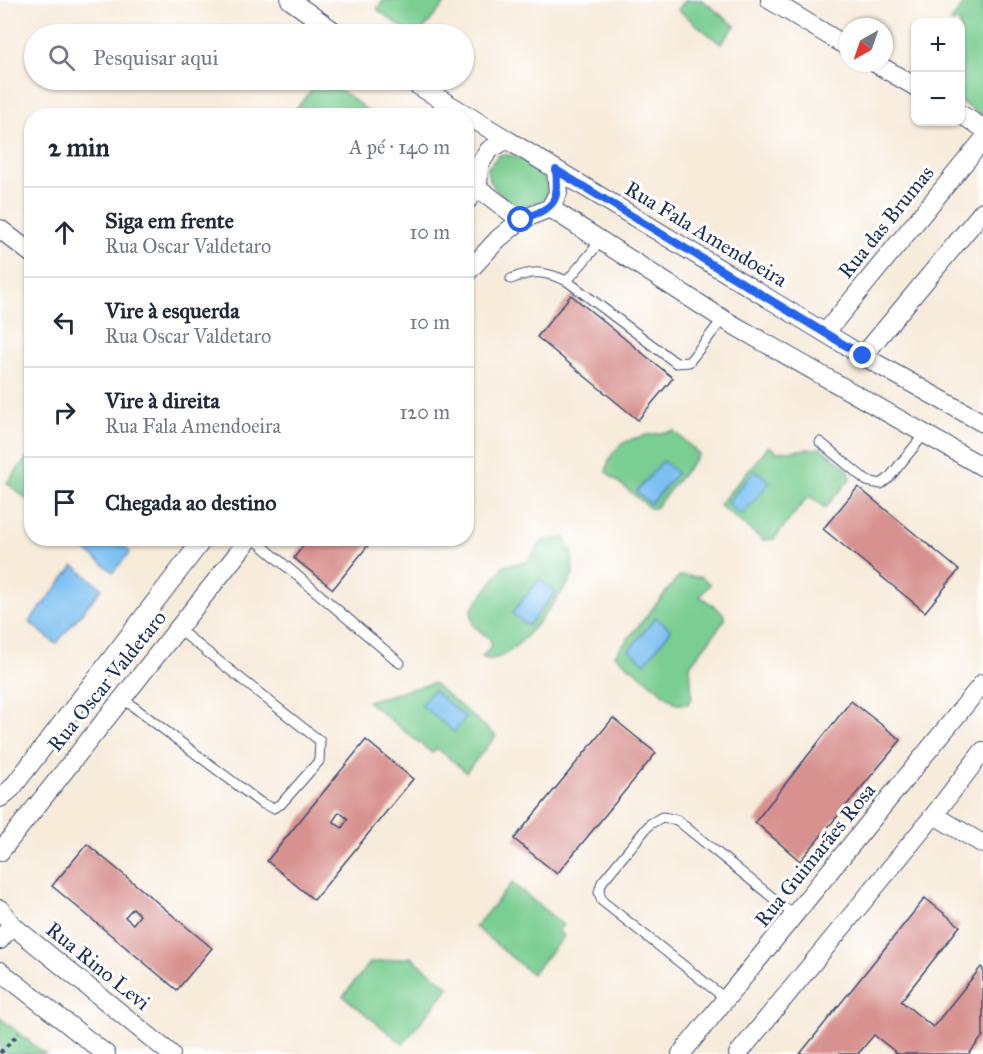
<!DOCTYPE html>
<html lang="pt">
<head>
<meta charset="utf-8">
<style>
	:root { --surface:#fff; --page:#f6f6f7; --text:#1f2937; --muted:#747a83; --line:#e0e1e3 }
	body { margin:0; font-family:"IM FELL Great Primer",serif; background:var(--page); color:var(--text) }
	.controls { position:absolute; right:18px; top:18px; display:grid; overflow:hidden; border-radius:12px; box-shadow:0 2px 4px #0004 }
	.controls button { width:54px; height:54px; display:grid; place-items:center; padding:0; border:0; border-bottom:2px solid var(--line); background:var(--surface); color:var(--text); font:30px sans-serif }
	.compass { position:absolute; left:839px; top:18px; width:54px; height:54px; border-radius:50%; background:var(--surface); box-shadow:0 2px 4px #0004; rotate:220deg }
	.stop { position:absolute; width:18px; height:18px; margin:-14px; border:4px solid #2563eb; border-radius:50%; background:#fff }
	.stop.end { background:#2563eb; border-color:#fff; box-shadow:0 2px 6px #0008 }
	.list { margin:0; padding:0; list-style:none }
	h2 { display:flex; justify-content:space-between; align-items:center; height:78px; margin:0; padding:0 24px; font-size:26px }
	h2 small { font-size:20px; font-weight:400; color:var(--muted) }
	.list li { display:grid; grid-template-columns:39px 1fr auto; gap:18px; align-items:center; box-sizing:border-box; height:90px; padding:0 24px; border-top:2px solid var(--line) }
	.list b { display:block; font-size:22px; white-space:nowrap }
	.list p { margin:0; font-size:20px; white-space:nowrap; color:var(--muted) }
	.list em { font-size:20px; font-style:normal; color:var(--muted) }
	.icon { flex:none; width:33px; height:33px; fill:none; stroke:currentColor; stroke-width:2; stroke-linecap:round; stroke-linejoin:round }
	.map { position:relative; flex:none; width:983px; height:1054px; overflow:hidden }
	.search { position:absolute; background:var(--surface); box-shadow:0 2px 4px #0004; left:24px; top:24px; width:450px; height:66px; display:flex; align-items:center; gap:15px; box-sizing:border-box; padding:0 21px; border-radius:33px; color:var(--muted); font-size:22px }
	.panel { position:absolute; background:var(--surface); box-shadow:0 2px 4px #0004; left:24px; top:108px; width:450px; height:438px; border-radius:24px }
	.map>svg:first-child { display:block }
	.green { fill:#7ace91; stroke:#4a7e78; stroke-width:1.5 }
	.water { fill:#7ac0f1; stroke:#4a78a8; stroke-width:1.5 }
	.building { fill:#d7918e; fill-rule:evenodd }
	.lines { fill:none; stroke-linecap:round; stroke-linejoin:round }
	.service-casing { stroke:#3c4b71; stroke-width:11 }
	.minor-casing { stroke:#3c4b71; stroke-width:20 }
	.path { stroke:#3c4b71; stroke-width:4; stroke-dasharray:4.5 4.5; stroke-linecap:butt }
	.service { stroke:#fff; stroke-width:9 }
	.minor { stroke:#fff; stroke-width:18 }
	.route { stroke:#2563eb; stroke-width:8 }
	.labels { text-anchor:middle; stroke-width:6; stroke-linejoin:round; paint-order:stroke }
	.street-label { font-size:21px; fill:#1b2f5e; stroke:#fff }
</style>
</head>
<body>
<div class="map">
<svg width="983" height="1054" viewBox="0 0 983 1054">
	<rect width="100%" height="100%" fill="#fff"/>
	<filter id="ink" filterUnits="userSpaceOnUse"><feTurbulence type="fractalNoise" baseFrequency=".0167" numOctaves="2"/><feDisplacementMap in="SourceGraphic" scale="12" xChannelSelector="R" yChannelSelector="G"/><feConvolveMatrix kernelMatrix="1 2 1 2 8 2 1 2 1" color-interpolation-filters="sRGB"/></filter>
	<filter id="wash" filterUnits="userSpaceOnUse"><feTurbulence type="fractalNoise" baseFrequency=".008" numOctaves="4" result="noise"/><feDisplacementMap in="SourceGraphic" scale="24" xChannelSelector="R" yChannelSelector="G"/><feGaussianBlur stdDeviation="1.35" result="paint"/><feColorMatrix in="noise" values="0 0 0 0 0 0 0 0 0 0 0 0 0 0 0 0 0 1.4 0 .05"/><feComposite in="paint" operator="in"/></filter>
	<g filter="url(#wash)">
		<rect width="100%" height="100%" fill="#f7ebda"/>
		<g class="green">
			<polygon points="384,0 448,0 419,34 411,34 377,9"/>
			<polygon points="686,0 702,0 735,26 721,44 678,10"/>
			<polygon points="967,0 983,0 983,116 961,102 960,22 950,22"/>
			<polygon points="320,80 328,80 373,115 291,115"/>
			<path d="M499,155C520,152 555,174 545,198C522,217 490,195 487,169Z"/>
			<path d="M674,431L699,454L655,508H650L606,472C612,435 644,436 674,431Z"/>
			<polygon points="769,446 777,452 821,448 849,470 850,479 825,508 811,497 806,499 774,539 763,540 719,505"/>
			<polygon points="31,453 31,503 7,483"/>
			<path d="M566,538L567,550L572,549L573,575L567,585C552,604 508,671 482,657L492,645L490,639L473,625L471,610L502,569V566L527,562L543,541Z"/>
			<polygon points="679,576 701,577 710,584 700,596 723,613 725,620 690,665 692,698 688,704 677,704 615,655"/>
			<polygon points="433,683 496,736 466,772 437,748 432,753 367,701"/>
			<polygon points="512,883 563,925 558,931 564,936 532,974 475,927"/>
			<polygon points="411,957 449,987 403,1044 343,996 370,963"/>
			<polygon points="0,1018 45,1054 0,1054"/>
		</g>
		<g class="water">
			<polygon points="663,461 677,473 651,504 636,492"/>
			<polygon points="755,470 770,482 742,515 727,503"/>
			<polygon points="114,538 130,552 113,572 85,550 95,539"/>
			<polygon points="74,566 102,588 56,644 29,622"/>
			<polygon points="539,579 556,592 528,626 512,613"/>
			<polygon points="656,617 671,630 645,663 629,650"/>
			<polygon points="433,690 466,718 454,732 421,705"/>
		</g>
		<g id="blocks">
			<g class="building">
				<polygon points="571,295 673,378 638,420 537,337"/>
				<polygon points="858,487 959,570 925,612 823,529"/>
				<polygon points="309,538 374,538 333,589 294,558"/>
				<polygon points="851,701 901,740 800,861 755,822"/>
				<polygon points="613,718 656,753 557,874 514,839"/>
				<path d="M366,740L413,779L314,900L267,861ZM339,812L348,819L342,828L333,821Z"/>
				<path d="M87,844L212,948L177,990L52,886ZM133,908L140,915L133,924L125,917Z"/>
				<polygon points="925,898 960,926 901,1001 933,1027 981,967 983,969 983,1036 969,1054 898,1054 874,1035 858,1054 800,1054"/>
			</g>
		</g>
	</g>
	<g filter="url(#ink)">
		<use href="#blocks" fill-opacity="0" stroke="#3c4b71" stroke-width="1.5"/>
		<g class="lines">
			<defs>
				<g id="service">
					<path d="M511,279C533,270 545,271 567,281L676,363L689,362L723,319"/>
					<polyline points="567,281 601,241"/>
					<polyline points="820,442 867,481 881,484 889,478 926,432"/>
					<polyline points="253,538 400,663"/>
					<polyline points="122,698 261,803 273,808 281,804 319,761 320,741 178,629"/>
					<polyline points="726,999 602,901 599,892 602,882 650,824 662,817 677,820 794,915"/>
				</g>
				<g id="minor">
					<polyline points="290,0 338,34"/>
					<polyline points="770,0 848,47"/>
					<polyline points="875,63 916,87"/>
					<polyline points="409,80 863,356 983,423"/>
					<polyline points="960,114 983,128"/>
					<polyline points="478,188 521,220"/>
					<polyline points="466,202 478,188 479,165 489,150 506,140"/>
					<polyline points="550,208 723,319 983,467"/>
					<polyline points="0,229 32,254"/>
					<polyline points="466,274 498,239 521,220 550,208 558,193 556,170"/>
					<polyline points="825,333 983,140"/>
					<polyline points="863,356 983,211"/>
					<polyline points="0,798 12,788 204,538"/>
					<polyline points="934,815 983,844"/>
					<polyline points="0,852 250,538"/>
					<polyline points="0,909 12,925 171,1054"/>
					<polyline points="0,940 12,925"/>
					<polyline points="0,971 106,1054"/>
					<polyline points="681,1054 983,683"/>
					<polyline points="738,1054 934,815 983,751"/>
				</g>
			</defs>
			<use href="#service" class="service-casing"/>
			<use href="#minor" class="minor-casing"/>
			<polyline class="path" points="0,1053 19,1033"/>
			<use href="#service" class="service"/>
			<use href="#minor" class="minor"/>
		</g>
	</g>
	<g class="lines" filter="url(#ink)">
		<path class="route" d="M521,220C552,207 560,206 556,170L863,356"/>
	</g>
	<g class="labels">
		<g class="street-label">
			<text transform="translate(886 222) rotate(-51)" y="7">Rua das Brumas</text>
			<text transform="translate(706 234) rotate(31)" y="7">Rua Fala Amendoeira</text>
			<text transform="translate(107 681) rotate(-51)" y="7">Rua Oscar Valdetaro</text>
			<text transform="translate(815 855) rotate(-51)" y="7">Rua Guimarães Rosa</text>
			<text transform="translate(98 966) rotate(39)" y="7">Rua Rino Levi</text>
		</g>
	</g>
</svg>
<div class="controls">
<button>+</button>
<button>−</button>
</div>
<svg class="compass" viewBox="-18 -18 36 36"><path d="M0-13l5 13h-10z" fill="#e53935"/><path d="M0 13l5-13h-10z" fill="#747a83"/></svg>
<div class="stop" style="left:521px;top:220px"></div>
<div class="stop end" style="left:863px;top:356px"></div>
<div class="search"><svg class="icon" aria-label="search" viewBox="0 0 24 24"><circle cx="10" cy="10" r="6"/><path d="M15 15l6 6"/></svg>Pesquisar aqui</div>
<section class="panel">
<h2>2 min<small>A pé · 140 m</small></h2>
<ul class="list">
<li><svg class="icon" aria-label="ahead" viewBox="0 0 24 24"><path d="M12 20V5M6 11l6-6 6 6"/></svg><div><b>Siga em frente</b><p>Rua Oscar Valdetaro</p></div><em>10 m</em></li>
<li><svg class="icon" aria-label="left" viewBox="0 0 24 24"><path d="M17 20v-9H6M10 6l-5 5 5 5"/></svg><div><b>Vire à esquerda</b><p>Rua Oscar Valdetaro</p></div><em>10 m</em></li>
<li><svg class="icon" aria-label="right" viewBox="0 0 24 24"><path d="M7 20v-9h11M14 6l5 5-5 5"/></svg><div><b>Vire à direita</b><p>Rua Fala Amendoeira</p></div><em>120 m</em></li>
<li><svg class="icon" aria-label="arrive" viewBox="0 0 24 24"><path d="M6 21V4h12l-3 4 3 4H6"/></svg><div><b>Chegada ao destino</b></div></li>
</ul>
</section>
</div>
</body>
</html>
